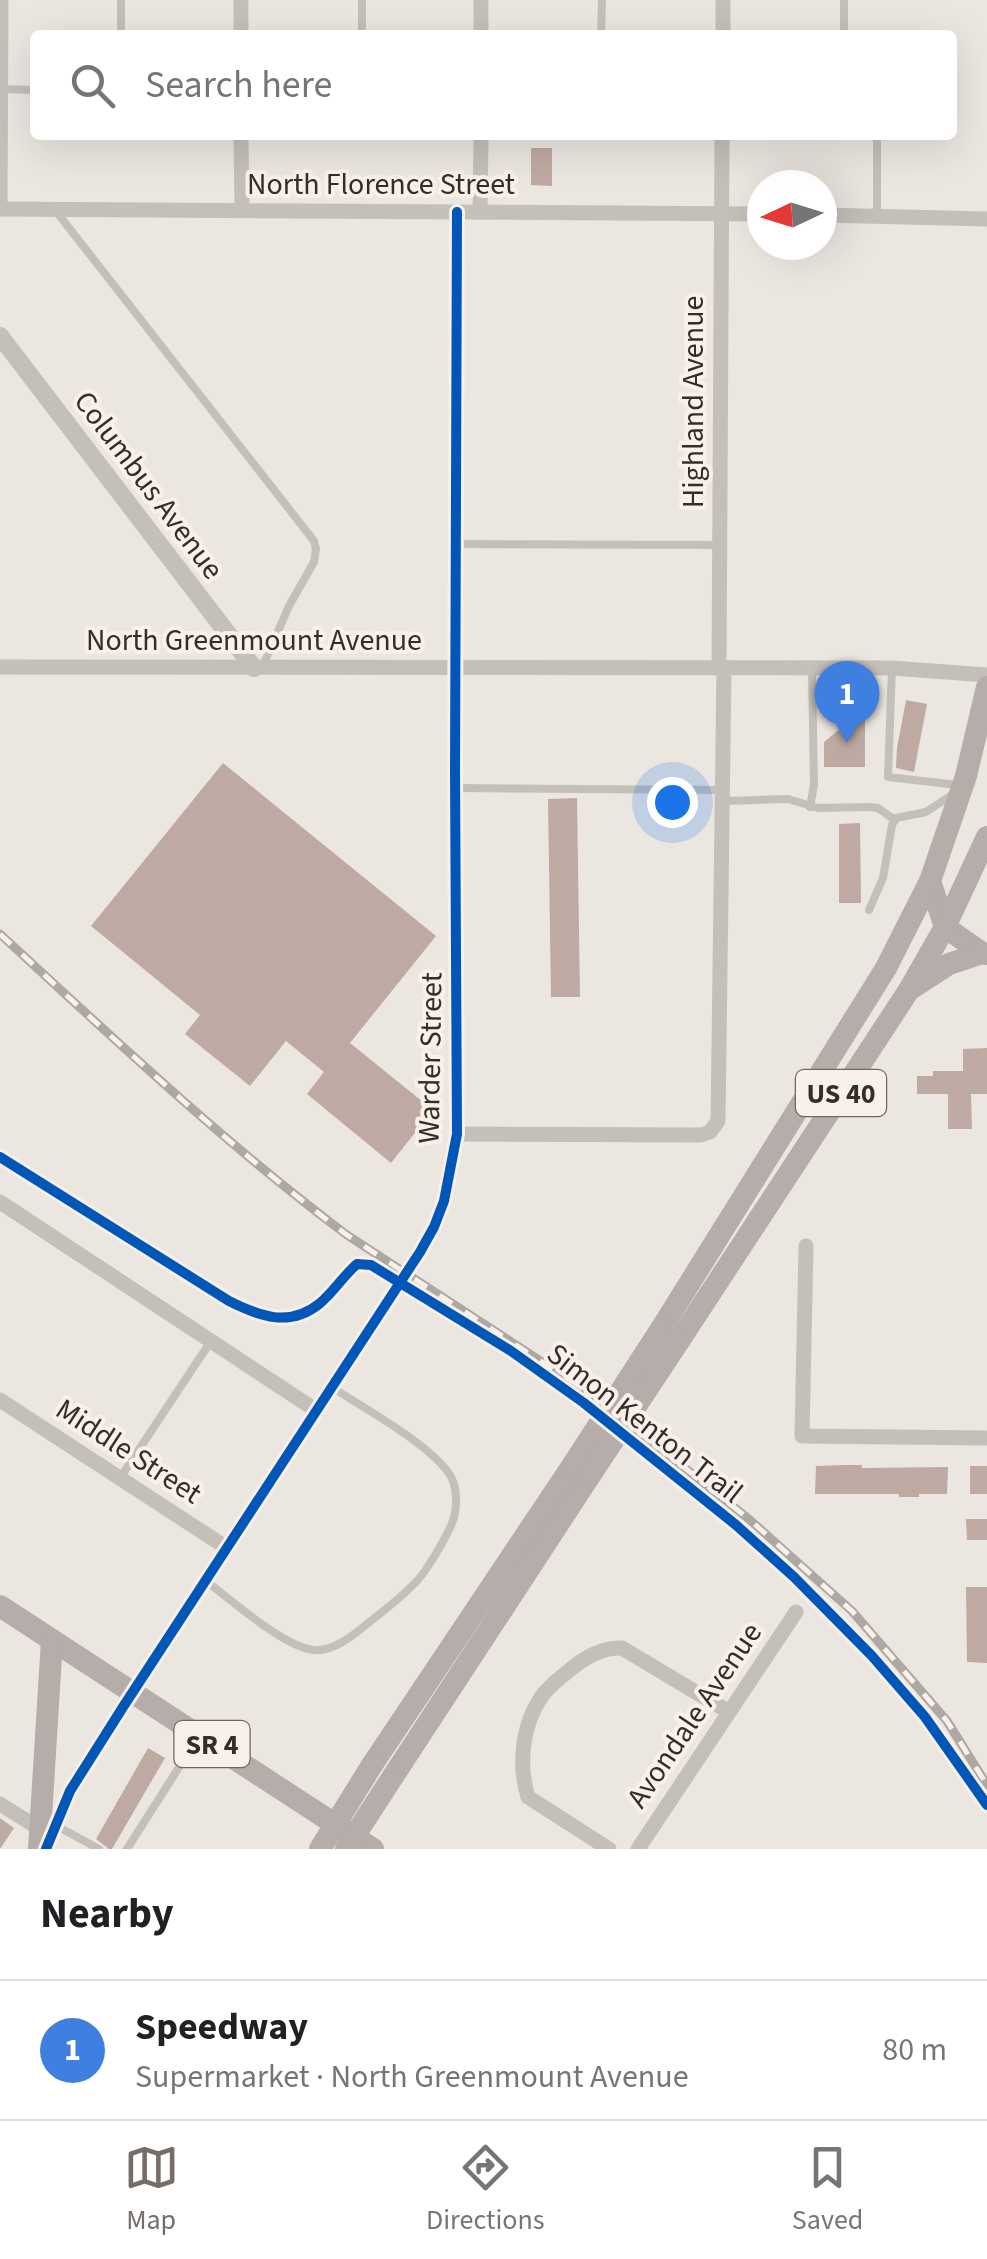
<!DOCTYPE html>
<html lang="en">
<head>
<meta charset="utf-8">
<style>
	:root { --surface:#fff; --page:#f6f6f6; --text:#202124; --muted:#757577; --line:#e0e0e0; --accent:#766d69 }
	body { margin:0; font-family:"Source Sans 3",sans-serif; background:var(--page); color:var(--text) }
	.compass { position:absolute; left:747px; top:170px; width:90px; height:90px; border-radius:50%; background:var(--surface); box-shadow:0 10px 40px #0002; rotate:266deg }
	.you { position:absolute; left:672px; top:802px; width:35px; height:35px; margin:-25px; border:8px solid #fff; border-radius:50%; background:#1a73e8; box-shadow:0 0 0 15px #1a73e833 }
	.badge { display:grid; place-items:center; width:65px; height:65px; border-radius:50%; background:var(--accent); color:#fff; font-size:32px; font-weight:700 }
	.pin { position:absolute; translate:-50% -82px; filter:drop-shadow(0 2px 5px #0008) }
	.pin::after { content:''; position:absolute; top:52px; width:35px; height:30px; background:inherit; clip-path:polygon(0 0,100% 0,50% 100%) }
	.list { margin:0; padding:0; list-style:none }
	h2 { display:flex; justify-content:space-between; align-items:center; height:130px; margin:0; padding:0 40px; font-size:42px }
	h2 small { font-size:32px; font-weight:400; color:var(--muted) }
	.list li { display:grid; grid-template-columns:65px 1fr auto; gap:30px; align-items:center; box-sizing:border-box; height:140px; padding:0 40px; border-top:2px solid var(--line) }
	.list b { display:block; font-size:38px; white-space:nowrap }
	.list p { margin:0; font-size:32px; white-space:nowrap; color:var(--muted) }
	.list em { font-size:32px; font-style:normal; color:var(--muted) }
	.icon { flex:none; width:55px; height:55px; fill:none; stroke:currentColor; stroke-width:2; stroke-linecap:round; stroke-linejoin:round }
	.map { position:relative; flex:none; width:987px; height:1849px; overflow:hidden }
	.search { position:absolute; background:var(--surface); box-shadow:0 10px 40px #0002; left:30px; right:30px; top:30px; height:110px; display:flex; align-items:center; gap:25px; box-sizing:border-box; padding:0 35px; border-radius:10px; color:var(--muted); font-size:38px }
	.sheet { height:270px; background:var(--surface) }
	nav { display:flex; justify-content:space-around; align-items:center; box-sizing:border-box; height:140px; border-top:2px solid var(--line); background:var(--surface); font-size:28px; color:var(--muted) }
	nav a { display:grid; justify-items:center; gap:5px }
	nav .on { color:var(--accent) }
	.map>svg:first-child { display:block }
	.building { fill:#bfaaa3 }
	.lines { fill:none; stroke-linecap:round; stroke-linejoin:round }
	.service { stroke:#c5bfba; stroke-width:8 }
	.minor { stroke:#c5bfba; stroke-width:15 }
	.tertiary { stroke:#c5bfba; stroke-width:18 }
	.primary { stroke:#b4ada9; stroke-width:22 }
	.rail-casing { stroke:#ada8a4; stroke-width:9 }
	.rail { stroke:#f8f0e9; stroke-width:5; stroke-dasharray:15; stroke-linecap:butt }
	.primary-bridge { stroke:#b4ada9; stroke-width:22 }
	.cycleway-casing { stroke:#f8f0e9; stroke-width:16 }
	.cycleway { stroke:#0057b8; stroke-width:10 }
	.labels { text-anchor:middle; stroke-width:8; stroke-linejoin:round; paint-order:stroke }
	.shield { fill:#f8f0e9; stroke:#706762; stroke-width:2.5 }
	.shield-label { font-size:28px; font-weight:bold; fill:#362c28 }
	.street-label { font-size:30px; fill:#362c28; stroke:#f8f0e9 }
</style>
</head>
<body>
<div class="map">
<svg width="987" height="1849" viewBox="0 0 987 1849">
	<rect width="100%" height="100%" fill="#ece6e1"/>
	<g class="building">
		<polygon points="531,148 552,148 552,186 531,185"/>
		<polygon points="906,700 927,704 914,772 896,768 897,748"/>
		<polygon points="856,716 865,716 865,767 824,767 824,742"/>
		<polygon points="223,763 436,936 350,1043 433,1110 391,1163 307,1094 324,1072 286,1041 250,1086 185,1034 200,1015 91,926"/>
		<polygon points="577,798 580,997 551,997 548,799"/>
		<polygon points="860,823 861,903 839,903 839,824"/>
		<polygon points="987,1048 987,1094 971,1094 972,1129 948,1129 948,1094 917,1094 917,1076 933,1076 933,1071 963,1071 963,1049"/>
		<polygon points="844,1465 862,1465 862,1468 948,1467 947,1494 919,1494 919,1497 899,1497 899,1494 815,1494 816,1466"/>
		<rect x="970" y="1466" width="17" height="28"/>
		<polygon points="966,1519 987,1519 987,1540 967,1540"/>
		<polygon points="966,1587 987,1587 987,1663 967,1662"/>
		<polygon points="148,1748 165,1758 112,1849 109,1849 96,1839"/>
		<polygon points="0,1818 14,1828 0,1849"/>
	</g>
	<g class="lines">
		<g class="service">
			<polyline points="121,0 121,35"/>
			<polyline points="844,0 844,35"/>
			<polyline points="362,35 362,0"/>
			<polyline points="601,35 602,0"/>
			<polyline points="0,89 35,90"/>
			<polyline points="877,135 877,215"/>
			<polyline points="55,210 314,541 316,549 314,562 289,606 262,668"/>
			<polyline points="455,544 720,545"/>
			<polyline points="892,668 888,777 958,785"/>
			<polyline points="455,788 720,790"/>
			<polyline points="723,801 788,799 818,808 870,807 878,808 895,820"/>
			<polyline points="810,807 814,785 812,669"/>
			<polyline points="869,910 883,878 892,825 896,818 926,812 953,794"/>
			<polyline points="120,1478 211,1341"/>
			<path d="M206,1581C230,1599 285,1648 314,1650C333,1652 354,1635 368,1623C384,1611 400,1598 414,1584C426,1573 449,1533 454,1518C457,1507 457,1492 453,1481C441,1450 362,1407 333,1388"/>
			<polyline points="55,1825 99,1849"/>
			<polyline points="127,1849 197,1739"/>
		</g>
		<g class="minor">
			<polyline points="241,35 241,0"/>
			<polyline points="481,35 481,0"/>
			<polyline points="723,35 723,0"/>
			<polyline points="241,135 242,210"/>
			<polyline points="0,209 762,214"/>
			<polyline points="0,209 1,0"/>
			<polyline points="480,212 481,135"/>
			<polyline points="822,215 987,219"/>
			<polyline points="0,667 892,668 987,675"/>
			<polyline points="719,669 722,135"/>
			<polyline points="457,1134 701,1135 710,1132 718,1121 724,669"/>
			<polyline points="0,1202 317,1411"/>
			<polyline points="806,1246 802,1436 987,1438"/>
			<polyline points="0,1400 227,1548"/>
			<polyline points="0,1804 40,1829"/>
			<polyline points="46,1849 70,1791 123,1707 420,1252 434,1227 444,1201 457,1134 455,772 457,212"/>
			<path d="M609,1849L528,1797C518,1765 522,1724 542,1696C549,1686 561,1677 571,1669C585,1657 604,1647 622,1648L729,1712"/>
			<polyline points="638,1849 796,1612"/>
		</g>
		<polyline class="tertiary" points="0,336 254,668"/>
		<g class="primary">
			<polyline points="930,881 945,927 982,953 987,954"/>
			<polyline points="912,988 949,964 982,953"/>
			<polyline points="661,1329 886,968 930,881 966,776 987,687"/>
			<polyline points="679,1341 909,990 945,927 987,837"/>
			<polyline points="0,1606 373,1849"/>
			<polyline points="372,1765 574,1463"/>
			<polyline points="392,1778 591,1474"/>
			<polyline points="39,1849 52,1640"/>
		</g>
		<defs>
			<path id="rail" d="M0,934C112,1037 224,1143 347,1235L596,1397L750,1520L852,1611L947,1721L987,1785"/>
		</defs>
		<use href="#rail" class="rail-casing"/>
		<use href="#rail" class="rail"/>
		<g class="primary-bridge">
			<polyline points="574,1463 661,1329"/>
			<polyline points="591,1474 679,1341"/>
			<polyline points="320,1849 372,1765"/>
			<polyline points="346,1849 392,1778"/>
		</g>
		<defs>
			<g id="cycleway">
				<path d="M0,1157L229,1301C259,1316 289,1328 319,1304C333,1293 343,1276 357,1264L371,1265L511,1351L584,1403L736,1525L794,1577L872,1656L925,1717L987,1805"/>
				<polyline points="46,1849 70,1791 123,1707 420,1252 434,1227 444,1201 457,1134 455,772 457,212"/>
			</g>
		</defs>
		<use href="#cycleway" class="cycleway-casing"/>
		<use href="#cycleway" class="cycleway"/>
	</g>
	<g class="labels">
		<g class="shield">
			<rect x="796" y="1070" width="90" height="46" rx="8"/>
			<rect x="174.5" y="1721" width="75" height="46" rx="8"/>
		</g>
		<g class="shield-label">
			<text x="841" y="1103">US 40</text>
			<text x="212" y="1754">SR 4</text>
		</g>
		<g class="street-label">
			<text x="381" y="194">North Florence Street</text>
			<text transform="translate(693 402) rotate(-90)" y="10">Highland Avenue</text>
			<text transform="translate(149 485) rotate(53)" y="10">Columbus Avenue</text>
			<text x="254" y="650">North Greenmount Avenue</text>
			<text transform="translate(430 1058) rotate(-89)" y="10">Warder Street</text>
			<text transform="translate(645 1423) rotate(38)" y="10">Simon Kenton Trail</text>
			<text transform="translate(129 1451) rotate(33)" y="10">Middle Street</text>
			<text transform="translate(694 1715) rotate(-56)" y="10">Avondale Avenue</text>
		</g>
	</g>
</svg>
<svg class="compass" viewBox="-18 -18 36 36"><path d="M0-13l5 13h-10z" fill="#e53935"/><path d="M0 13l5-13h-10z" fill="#757577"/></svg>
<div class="you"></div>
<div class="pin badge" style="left:847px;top:743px;background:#3f7fe0">1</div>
<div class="search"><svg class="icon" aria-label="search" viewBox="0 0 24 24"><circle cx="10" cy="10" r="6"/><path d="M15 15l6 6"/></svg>Search here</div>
</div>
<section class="sheet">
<h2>Nearby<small></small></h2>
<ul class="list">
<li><span class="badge" style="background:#3f7fe0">1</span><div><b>Speedway</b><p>Supermarket · North Greenmount Avenue</p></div><em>80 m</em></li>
</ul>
</section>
<nav>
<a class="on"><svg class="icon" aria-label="map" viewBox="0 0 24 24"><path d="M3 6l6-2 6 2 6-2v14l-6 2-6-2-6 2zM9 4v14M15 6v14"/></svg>Map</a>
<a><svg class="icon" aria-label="directions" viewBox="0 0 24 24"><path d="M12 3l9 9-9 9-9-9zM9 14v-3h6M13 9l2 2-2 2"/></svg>Directions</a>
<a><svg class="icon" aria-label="saved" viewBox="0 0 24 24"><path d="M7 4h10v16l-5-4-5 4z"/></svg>Saved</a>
</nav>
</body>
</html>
